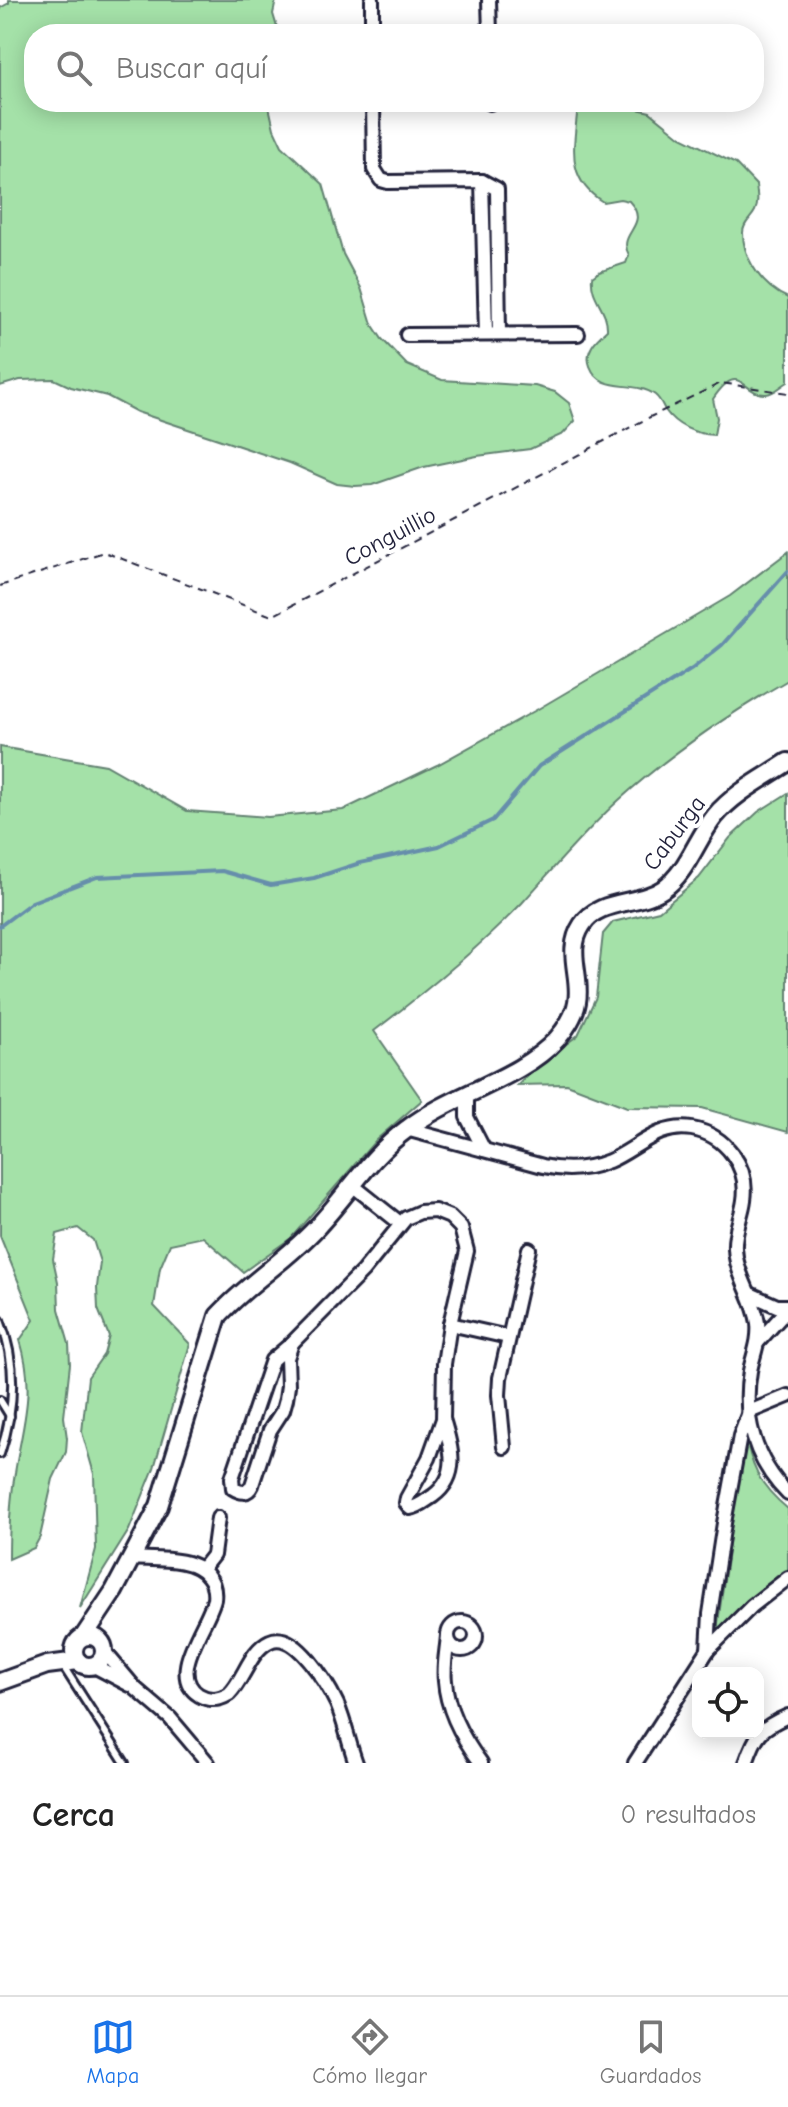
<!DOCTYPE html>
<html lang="es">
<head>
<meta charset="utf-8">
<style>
	:root { --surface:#fff; --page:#f2f2f2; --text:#222; --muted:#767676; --line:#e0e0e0; --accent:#1a73e8 }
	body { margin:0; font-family:"Comic Neue",sans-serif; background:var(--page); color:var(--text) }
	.controls { position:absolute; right:24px; bottom:24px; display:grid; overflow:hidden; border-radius:16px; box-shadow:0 4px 20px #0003 }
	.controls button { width:72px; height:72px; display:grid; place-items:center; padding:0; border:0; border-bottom:2px solid var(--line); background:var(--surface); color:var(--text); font:40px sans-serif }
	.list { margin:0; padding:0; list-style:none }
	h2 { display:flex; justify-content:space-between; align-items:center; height:104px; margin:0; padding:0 32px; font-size:34px }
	h2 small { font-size:26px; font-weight:400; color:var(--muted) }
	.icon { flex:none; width:44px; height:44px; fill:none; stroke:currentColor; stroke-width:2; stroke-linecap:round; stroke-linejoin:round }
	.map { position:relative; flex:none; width:788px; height:1763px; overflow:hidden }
	.search { position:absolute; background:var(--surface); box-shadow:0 4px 20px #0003; left:24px; right:24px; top:24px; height:88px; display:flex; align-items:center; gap:20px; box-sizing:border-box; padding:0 28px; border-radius:32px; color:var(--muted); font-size:30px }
	.sheet { height:232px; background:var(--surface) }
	nav { display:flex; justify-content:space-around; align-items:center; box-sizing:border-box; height:112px; border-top:2px solid var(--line); background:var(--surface); font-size:22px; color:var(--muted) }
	nav a { display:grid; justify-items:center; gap:4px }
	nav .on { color:var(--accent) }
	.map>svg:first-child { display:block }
	.green { fill:#a4e1a8; stroke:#638272; stroke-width:2 }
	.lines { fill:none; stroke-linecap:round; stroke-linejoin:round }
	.stream { stroke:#668eab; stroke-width:4 }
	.service-casing { stroke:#22223b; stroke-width:12 }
	.minor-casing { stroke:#22223b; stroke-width:18 }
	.tertiary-casing { stroke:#22223b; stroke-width:22 }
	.path { stroke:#22223b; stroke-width:2; stroke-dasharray:8 6; stroke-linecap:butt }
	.service { stroke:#fff; stroke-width:6 }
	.minor { stroke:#fff; stroke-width:12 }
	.tertiary { stroke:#fff; stroke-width:16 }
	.labels { text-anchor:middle; stroke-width:8; stroke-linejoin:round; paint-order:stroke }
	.street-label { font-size:24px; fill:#22223b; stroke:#fff }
</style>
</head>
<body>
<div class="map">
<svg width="788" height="1763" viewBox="0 0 788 1763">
	<rect width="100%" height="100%" fill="#fff"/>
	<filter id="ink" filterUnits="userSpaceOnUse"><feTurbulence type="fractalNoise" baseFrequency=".0125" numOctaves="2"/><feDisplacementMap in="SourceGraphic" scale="16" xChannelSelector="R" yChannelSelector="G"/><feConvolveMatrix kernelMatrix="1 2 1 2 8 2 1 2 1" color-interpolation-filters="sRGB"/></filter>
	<g filter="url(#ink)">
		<g class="green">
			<polygon points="9,0 276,0 273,14 279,34 34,34 34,102 263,102 270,111 274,129 282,146 323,184 343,254 361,288 372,324 382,339 407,365 442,380 535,386 555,392 569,403 575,421 563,434 530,449 477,456 424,467 372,485 355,486 337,484 290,463 137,412 107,396 71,387 54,379 20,380 0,386 0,8 9,3"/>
			<path d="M578,102H619L629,107L650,112L681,137L736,164L756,185C757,194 759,203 755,211C751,219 743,223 743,233C743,260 764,288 788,298V382C781,386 774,394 766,394C742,395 740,359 713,399L717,418L714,435C695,434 676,426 665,410C662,404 660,399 655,395C634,379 601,395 590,366C584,350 597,339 607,330C608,308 590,299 592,277L599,272L626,263L629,255C616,232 652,226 629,201L620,199L603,202C562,177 576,141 578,102Z"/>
			<path d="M788,552V680C729,714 670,754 619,800C584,832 554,868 522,903C477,950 425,992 374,1031L422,1100L376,1140L291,1238L243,1272L203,1237L170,1244L160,1268L154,1306L190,1344L154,1468L129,1530L80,1608L96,1549L94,1474L82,1432L88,1377L104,1354L109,1336L98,1309L97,1287L100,1262L93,1240L78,1228L57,1234L53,1259L58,1282L59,1309L69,1344L70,1364L64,1417L67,1438L66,1452L53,1479L40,1537L34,1548L9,1559C9,1530 10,1501 15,1473C23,1421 36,1393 20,1340L34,1320L0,1236V747L106,765L187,811L268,817L343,810L437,765L538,709L730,596Z"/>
			<polygon points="788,793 788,1132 702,1108 627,1107 567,1084 518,1085 536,1067 578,1035 596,997 603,934 613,922 659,911 699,878 730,838 758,812"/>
			<path d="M745,1429C750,1466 759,1485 788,1509V1577L716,1637Z"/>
		</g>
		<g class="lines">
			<polyline class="stream" points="0,926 32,902 97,877 222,871 271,885 314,878 360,863 439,846 493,820 539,766 692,669 722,645 788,571"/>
			<defs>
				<g id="service">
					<path d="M0,1320C18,1365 15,1409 0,1454"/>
					<polyline points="0,1400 10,1416"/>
					<polyline points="63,1666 125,1763"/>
				</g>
				<g id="minor">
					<polyline points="372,0 372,34"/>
					<polyline points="489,0 490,34"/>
					<polyline points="373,102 374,169 381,180 388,182 482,181 497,189 499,334"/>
					<polyline points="490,102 490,103"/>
					<polyline points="482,181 486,334"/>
					<polyline points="407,335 578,334"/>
					<polyline points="467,1094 467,1117 484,1150"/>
					<path d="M406,1129L543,1166C566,1171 587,1170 609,1161C637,1149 659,1123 692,1129C726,1135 749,1167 744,1200C742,1216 734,1231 735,1248C736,1275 754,1297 758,1323C760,1341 753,1355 750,1371C742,1417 755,1461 788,1494"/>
					<polyline points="351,1184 400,1223"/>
					<polyline points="750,1294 777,1306 788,1306"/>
					<polyline points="450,1324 508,1337"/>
					<polyline points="758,1342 788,1309"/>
					<path d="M292,1343L363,1271L406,1218L420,1212L435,1211L450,1217L461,1228L467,1251L450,1324L444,1364L443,1419L429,1458L407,1498L406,1503L410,1508C419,1507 425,1501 433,1496C460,1476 452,1448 443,1419"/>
					<path d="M292,1343L287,1358L288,1386L286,1399L283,1410L270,1430L252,1485C248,1494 241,1493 233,1488L232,1478L272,1360Z"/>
					<polyline points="504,1447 499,1395 500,1378 529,1249"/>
					<path d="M131,1558C154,1560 194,1556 208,1576C213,1582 215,1591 214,1599C208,1625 166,1674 199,1695C209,1701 219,1700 229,1694C244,1680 250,1650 270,1641C295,1629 328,1685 337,1704C345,1723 349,1744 356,1763"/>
					<polyline points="202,1569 213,1555 218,1518"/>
					<circle cx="462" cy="1636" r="14"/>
					<path d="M448,1635C447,1650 443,1666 445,1681C447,1711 463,1739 481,1763"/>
					<polyline points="708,1650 710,1614 724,1523 740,1436 749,1412 788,1396"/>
					<polyline points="104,1651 136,1689 170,1718 208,1763"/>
					<polyline points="92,1665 130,1685"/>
					<polyline points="635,1763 708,1650 752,1606 788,1578"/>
					<path d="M746,1763C756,1734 760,1728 788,1716"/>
				</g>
				<g id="tertiary">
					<path d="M84,1636L114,1591L159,1506L218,1316C248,1283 287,1260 317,1227C348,1194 370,1156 407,1129C452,1094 519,1080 557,1039C565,1030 575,1015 577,1002C582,976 565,951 582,925C599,898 638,906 663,889C687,873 697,838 715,816C734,793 764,778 788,762"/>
					<circle cx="89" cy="1651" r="15"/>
					<polyline points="0,1682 47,1665 78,1661"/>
				</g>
			</defs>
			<use href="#service" class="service-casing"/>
			<use href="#minor" class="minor-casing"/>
			<use href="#tertiary" class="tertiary-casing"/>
			<polyline class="path" points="0,586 104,552 272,616 652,416 721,383 788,393"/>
			<use href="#service" class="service"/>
			<use href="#minor" class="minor"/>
			<use href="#tertiary" class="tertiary"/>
		</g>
	</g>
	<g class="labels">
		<g class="street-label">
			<text transform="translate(390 536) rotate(-28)" y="8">Conguillio</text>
			<text transform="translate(674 833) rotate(-53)" y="8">Caburga</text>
		</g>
	</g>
</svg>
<div class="controls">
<button><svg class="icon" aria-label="locate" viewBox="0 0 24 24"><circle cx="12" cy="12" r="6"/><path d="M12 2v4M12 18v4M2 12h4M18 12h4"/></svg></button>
</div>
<div class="search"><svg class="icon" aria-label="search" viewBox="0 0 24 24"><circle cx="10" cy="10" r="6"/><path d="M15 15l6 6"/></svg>Buscar aquí</div>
</div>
<section class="sheet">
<h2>Cerca<small>0 resultados</small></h2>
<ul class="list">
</ul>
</section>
<nav>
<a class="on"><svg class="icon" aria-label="map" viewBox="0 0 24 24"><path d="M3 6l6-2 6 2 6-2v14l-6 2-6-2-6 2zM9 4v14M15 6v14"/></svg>Mapa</a>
<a><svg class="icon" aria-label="directions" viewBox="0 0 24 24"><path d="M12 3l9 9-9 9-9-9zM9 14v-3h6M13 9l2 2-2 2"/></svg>Cómo llegar</a>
<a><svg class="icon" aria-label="saved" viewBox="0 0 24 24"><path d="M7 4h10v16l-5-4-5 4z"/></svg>Guardados</a>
</nav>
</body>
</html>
